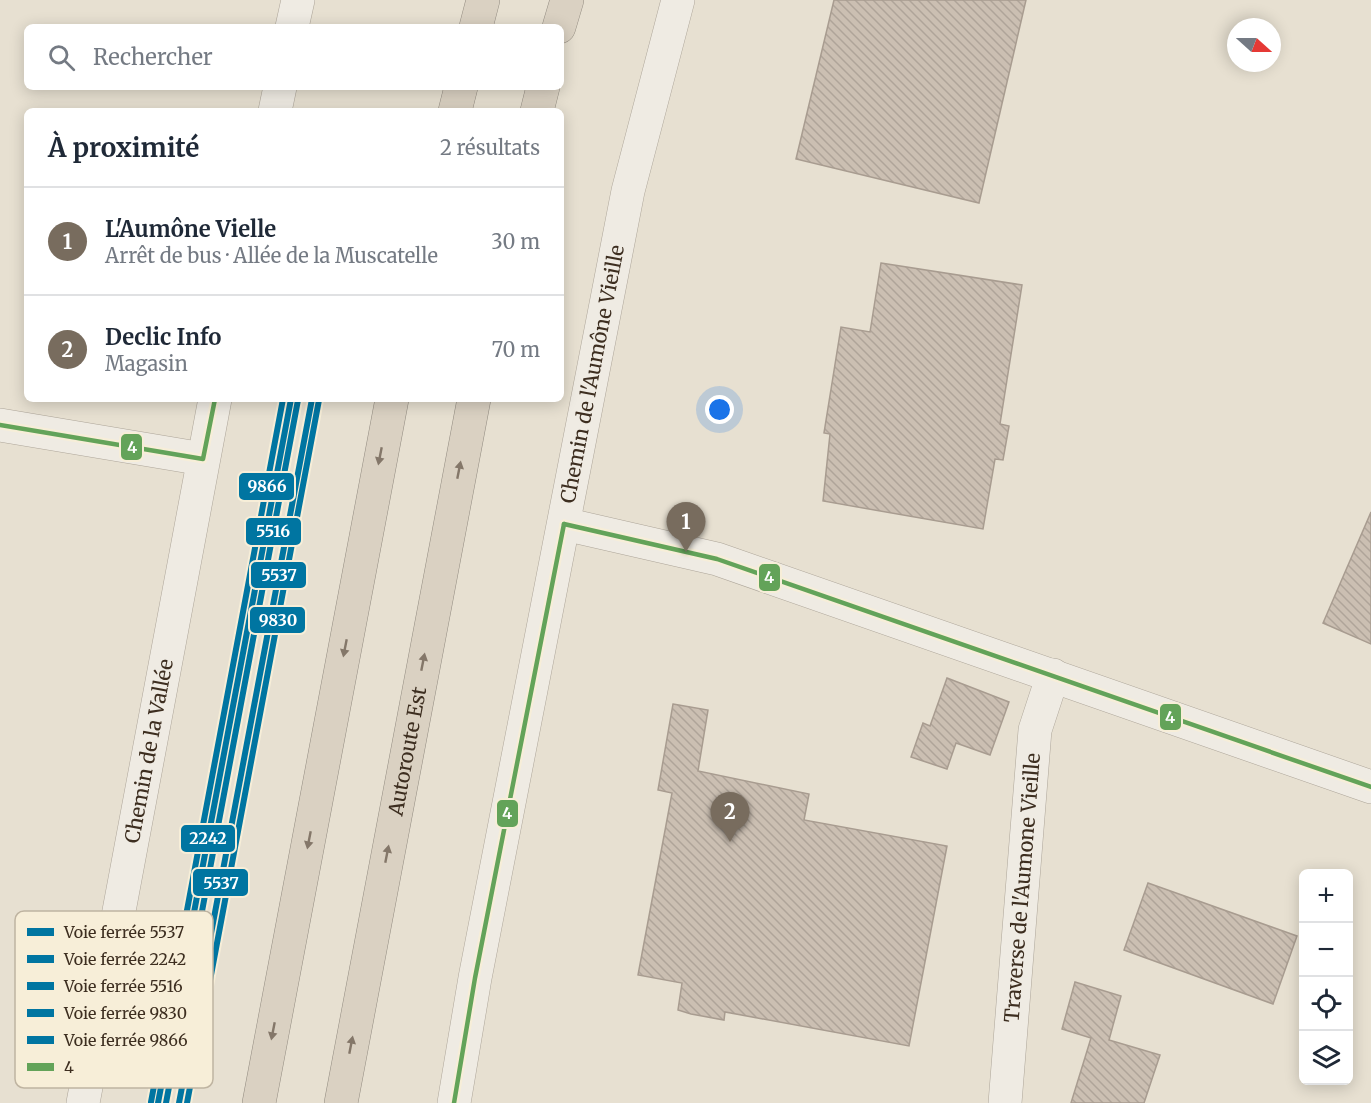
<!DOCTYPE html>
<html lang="fr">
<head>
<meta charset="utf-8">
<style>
	:root { --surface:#fff; --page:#f2f2f3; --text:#1f2937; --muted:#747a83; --line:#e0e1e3; --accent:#786c5e }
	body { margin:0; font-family:Merriweather,serif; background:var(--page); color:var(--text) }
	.controls { position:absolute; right:18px; bottom:18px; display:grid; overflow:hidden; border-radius:9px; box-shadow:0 3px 15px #0003 }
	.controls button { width:54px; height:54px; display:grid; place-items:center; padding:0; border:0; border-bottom:2px solid var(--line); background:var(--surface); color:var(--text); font:30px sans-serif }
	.compass { position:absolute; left:1227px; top:18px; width:54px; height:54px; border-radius:50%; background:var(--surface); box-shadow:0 3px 15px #0003; rotate:111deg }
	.you { position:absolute; left:720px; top:410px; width:21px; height:21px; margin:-15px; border:4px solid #fff; border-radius:50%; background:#1a73e8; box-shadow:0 0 0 9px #1a73e833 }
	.badge { display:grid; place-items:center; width:39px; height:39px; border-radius:50%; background:var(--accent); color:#fff; font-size:20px; font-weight:700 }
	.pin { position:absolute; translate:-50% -50px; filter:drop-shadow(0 2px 3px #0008) }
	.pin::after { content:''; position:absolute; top:32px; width:21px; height:18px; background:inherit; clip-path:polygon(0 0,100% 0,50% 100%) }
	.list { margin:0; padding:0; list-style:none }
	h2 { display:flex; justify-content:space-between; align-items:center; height:78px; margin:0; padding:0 24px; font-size:26px }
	h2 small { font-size:20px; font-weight:400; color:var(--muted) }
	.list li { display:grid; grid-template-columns:39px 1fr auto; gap:18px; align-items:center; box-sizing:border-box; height:108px; padding:0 24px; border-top:2px solid var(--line) }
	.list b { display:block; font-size:22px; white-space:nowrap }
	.list p { margin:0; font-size:20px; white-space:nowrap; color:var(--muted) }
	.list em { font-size:20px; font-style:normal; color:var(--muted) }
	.icon { flex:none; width:33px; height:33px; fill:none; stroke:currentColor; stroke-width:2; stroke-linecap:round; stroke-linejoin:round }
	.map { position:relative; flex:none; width:1371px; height:1103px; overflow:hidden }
	.search { position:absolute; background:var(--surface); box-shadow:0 3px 15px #0003; left:24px; top:24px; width:540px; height:66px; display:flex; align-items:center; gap:15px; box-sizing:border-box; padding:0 21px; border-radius:9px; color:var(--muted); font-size:22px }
	.panel { position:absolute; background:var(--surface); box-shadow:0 3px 15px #0003; left:24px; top:108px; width:540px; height:294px; border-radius:9px }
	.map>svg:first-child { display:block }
	.building { fill:url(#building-back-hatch); stroke:#a89c90; stroke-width:1.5 }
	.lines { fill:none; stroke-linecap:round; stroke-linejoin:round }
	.minor-casing { stroke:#ada599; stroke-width:34 }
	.highway-casing { stroke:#928b80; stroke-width:34 }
	.minor { stroke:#efebe3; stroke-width:33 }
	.highway { stroke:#dad1c2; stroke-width:33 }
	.bus-1-casing { stroke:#f7eed8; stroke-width:9 }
	.bus-1 { stroke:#63a359; stroke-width:4.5 }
	.rail-1-casing { stroke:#f7eed8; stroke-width:10 }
	.rail-2-casing { stroke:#f7eed8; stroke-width:10 }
	.rail-3-casing { stroke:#f7eed8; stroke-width:10 }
	.rail-4-casing { stroke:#f7eed8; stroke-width:10 }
	.rail-5-casing { stroke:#f7eed8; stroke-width:10 }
	.rail-1 { stroke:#0075a1; stroke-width:6 }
	.rail-2 { stroke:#0075a1; stroke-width:6 }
	.rail-3 { stroke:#0075a1; stroke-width:6 }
	.rail-4 { stroke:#0075a1; stroke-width:6 }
	.rail-5 { stroke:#0075a1; stroke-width:6 }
	.oneway { fill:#847769 }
	.labels { text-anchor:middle; stroke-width:4.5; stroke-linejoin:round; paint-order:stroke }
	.street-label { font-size:20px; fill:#3d2e20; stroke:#f7eed8 }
	.key { fill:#f7eed8; stroke:#bfb4a1; stroke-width:1.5 }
	.key-label { font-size:16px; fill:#3d2e20 }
	.line-badge { stroke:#f7eed8; stroke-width:2 }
	.badge-label { font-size:16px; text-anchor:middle; font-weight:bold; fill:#fff }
</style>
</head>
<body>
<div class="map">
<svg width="1371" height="1103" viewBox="0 0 1371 1103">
	<defs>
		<pattern id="building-back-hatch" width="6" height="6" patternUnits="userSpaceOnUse" patternTransform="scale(1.5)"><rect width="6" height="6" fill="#cbbfb2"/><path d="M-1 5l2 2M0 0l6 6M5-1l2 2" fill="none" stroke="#afa499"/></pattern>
	</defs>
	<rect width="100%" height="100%" fill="#e7e0d1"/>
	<g class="building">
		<polygon points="834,0 1026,0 979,203 796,159"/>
		<polygon points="881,263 1022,285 1000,424 1009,426 1003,460 995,459 983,529 823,501 830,434 824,433 841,327 870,332"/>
		<polygon points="1371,512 1371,644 1323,623"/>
		<polygon points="947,678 1009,702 990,755 956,743 947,769 911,757 923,723 930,726"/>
		<polygon points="673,704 708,710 698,771 809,794 804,820 947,846 909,1046 725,1012 724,1020 691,1014 678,1010 682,983 638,975 672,793 658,790"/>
		<polygon points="1148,883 1297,936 1273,1004 1124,950"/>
		<polygon points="1075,982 1121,996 1109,1040 1160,1055 1144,1103 1071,1103 1091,1038 1062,1029"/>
	</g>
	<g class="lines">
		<defs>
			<g id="minor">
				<polyline points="292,27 298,0"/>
				<polyline points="275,111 280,87"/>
				<polyline points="0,425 203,459"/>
				<polyline points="564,524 717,559 1371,787"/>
				<path id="s1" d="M83,1103L215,399"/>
				<path id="s2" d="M454,1103L475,978L628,191L678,0"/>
				<path id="s3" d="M1005,1103L1035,730L1053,675"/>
			</g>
			<g id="highway">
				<polyline points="476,27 483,0"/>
				<polyline points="559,27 567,0"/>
				<polyline points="455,111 461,87"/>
				<polyline points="537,111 543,87"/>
				<polyline points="259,1103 392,399"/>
				<path id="s4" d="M341,1103L474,399"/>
			</g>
		</defs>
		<use href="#minor" class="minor-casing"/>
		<use href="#highway" class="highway-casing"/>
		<use href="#minor" class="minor"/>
		<use href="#highway" class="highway"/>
		<defs>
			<g id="bus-1">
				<polyline points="0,425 203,459 215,399"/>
				<polyline points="564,524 717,559 1371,787"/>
				<polyline points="454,1103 475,978 564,524"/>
			</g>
		</defs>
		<use href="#bus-1" class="bus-1-casing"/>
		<use href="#bus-1" class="bus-1"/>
		<defs>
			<polyline id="rail-1" points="179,1103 312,399"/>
			<polyline id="rail-2" points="158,1103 291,399"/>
			<polyline id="rail-3" points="166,1103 298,400"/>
			<polyline id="rail-4" points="187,1103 319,400"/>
			<polyline id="rail-5" points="151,1102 283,399"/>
		</defs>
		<use href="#rail-1" class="rail-1-casing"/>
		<use href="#rail-2" class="rail-2-casing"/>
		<use href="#rail-3" class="rail-3-casing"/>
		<use href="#rail-4" class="rail-4-casing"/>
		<use href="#rail-5" class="rail-5-casing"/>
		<use href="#rail-1" class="rail-1"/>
		<use href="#rail-2" class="rail-2"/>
		<use href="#rail-3" class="rail-3"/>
		<use href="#rail-4" class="rail-4"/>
		<use href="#rail-5" class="rail-5"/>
	</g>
	<defs><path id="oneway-solid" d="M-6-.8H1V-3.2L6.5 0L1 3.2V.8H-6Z" transform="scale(1.5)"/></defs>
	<g class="oneway">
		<use href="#oneway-solid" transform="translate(380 456) rotate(101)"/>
		<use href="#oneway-solid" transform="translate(459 470) rotate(-79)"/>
		<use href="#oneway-solid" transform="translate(345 648) rotate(101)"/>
		<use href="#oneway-solid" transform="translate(423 662) rotate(-79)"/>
		<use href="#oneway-solid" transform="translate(309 840) rotate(101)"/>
		<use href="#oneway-solid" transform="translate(387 854) rotate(-79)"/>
		<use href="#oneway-solid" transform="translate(273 1031) rotate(101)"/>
		<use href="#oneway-solid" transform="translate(351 1045) rotate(-79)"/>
	</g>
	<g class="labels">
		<g class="street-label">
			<text dy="7" stroke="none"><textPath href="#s2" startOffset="742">Chemin de l'Aumône Vieille</textPath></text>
			<text dy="7" stroke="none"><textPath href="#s1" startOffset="358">Chemin de la Vallée</textPath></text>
			<text dy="7" stroke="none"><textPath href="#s4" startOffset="358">Autoroute Est</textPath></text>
			<text dy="7" stroke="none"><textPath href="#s3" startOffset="216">Traverse de l'Aumone Vieille</textPath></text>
		</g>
	</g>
	<rect x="15" y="911" width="198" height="177" rx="9" class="key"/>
	<rect x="27" y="928" width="27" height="8" fill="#0075a1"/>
	<rect x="27" y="955" width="27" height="8" fill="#0075a1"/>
	<rect x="27" y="982" width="27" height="8" fill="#0075a1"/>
	<rect x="27" y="1009" width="27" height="8" fill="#0075a1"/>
	<rect x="27" y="1036" width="27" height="8" fill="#0075a1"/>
	<rect x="27" y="1063" width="27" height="8" fill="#63a359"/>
	<g class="key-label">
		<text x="64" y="938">Voie ferrée 5537</text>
		<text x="64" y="965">Voie ferrée 2242</text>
		<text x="64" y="992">Voie ferrée 5516</text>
		<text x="64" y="1019">Voie ferrée 9830</text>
		<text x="64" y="1046">Voie ferrée 9866</text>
		<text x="64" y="1073">4</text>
	</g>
	<g class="line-badge">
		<rect x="120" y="433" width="23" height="28" rx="6" fill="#63a359"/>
		<rect x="238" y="472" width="57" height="29" rx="6" fill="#0075a1"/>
		<rect x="245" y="517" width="57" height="29" rx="6" fill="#0075a1"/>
		<rect x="250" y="561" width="57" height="28" rx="6" fill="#0075a1"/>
		<rect x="758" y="563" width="23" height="29" rx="6" fill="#63a359"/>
		<rect x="249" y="606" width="57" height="28" rx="6" fill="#0075a1"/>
		<rect x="1159" y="703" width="23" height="28" rx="6" fill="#63a359"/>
		<rect x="496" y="799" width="23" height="29" rx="6" fill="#63a359"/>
		<rect x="180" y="824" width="56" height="29" rx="6" fill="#0075a1"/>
		<rect x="192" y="868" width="57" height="29" rx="6" fill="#0075a1"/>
	</g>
	<g class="badge-label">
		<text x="132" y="453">4</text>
		<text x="267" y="492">9866</text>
		<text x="273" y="537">5516</text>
		<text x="279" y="581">5537</text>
		<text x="769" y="583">4</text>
		<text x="278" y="626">9830</text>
		<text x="1170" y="723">4</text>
		<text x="507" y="819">4</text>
		<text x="208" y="844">2242</text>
		<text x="221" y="889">5537</text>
	</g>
</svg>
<div class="controls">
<button>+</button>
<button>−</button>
<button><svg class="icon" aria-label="locate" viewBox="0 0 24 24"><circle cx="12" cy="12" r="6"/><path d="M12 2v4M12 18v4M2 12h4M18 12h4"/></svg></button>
<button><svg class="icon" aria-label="layers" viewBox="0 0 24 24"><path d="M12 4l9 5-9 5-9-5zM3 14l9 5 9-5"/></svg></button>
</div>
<svg class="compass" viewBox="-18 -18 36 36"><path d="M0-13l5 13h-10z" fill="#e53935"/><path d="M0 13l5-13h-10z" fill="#747a83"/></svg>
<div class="you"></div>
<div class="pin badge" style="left:686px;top:552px">1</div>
<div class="pin badge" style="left:730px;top:842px">2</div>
<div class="search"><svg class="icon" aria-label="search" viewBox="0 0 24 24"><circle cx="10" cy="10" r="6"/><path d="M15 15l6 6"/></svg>Rechercher</div>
<section class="panel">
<h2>À proximité<small>2 résultats</small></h2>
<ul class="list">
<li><span class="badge">1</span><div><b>L'Aumône Vielle</b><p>Arrêt de bus · Allée de la Muscatelle</p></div><em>30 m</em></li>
<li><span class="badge">2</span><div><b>Declic Info</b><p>Magasin</p></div><em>70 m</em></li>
</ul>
</section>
</div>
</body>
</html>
